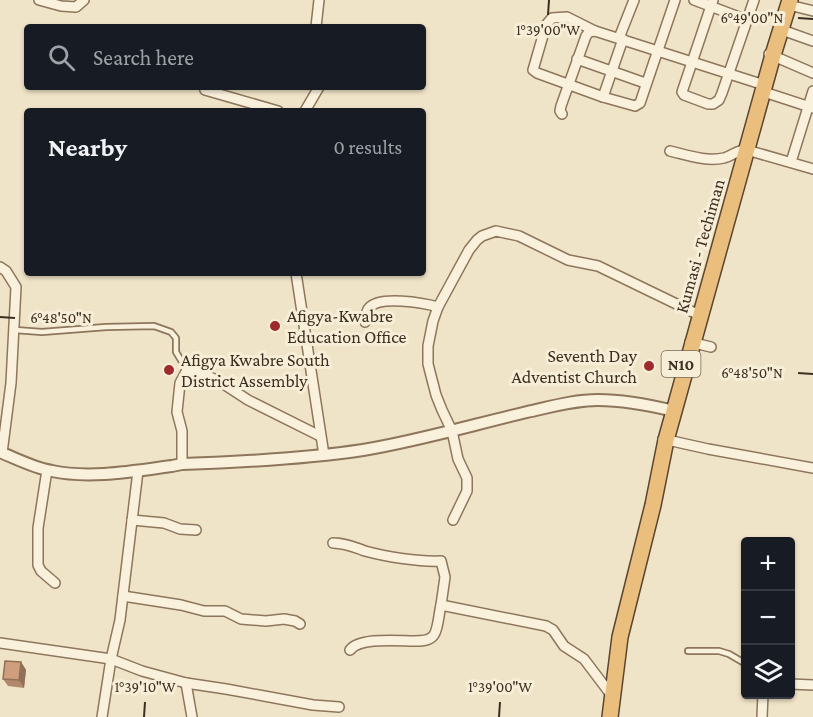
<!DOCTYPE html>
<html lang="en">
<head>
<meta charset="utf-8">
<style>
	:root { --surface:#171b24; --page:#242831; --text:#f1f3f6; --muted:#9ea1a6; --line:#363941 }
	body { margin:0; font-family:"Crimson Pro",serif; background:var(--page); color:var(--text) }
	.controls { position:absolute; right:18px; bottom:18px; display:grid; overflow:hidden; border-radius:6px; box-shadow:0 2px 4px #0004 }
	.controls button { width:54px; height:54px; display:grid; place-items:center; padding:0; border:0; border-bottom:2px solid var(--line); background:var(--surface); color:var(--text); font:30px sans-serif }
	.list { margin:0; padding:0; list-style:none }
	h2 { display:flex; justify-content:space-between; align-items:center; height:78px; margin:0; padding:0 24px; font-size:26px }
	h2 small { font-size:20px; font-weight:400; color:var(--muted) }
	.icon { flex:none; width:33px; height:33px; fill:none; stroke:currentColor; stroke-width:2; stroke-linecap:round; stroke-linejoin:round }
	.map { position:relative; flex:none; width:813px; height:717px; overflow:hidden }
	.search { position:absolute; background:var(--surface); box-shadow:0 2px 4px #0004; left:24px; top:24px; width:402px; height:66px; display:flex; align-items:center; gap:15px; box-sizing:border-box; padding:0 21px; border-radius:6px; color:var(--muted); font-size:22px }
	.panel { position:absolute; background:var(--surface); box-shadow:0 2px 4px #0004; left:24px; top:108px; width:402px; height:168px; border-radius:6px }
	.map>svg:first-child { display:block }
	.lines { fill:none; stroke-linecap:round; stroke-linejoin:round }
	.service-casing { stroke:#8d765c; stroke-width:8 }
	.minor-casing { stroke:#8d765c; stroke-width:12 }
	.tertiary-casing { stroke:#8d765c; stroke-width:14 }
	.trunk-casing { stroke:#5b4430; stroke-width:18 }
	.service { stroke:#faf1dc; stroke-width:4.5 }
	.minor { stroke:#faf1dc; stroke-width:9 }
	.tertiary { stroke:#faf1dc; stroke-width:10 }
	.trunk { stroke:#eabe7c; stroke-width:15 }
	.wall { fill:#b2896c }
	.shaded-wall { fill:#916f58 }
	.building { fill:#cf9f7d; stroke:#916f58; stroke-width:1.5 }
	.ticks { fill:none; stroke:#3d2e20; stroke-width:2 }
	.poi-dot { fill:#9e2a2b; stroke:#f7eed8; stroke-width:2 }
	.labels { text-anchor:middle; stroke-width:6; stroke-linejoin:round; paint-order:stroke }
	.shield { fill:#f7eed8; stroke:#756857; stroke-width:1.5 }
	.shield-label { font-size:16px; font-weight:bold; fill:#3d2e20 }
	.street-label { font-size:18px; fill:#3d2e20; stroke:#f7eed8 }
	.poi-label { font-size:18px; fill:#3d2e20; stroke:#f7eed8; text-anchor:start }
	.ticks-label { font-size:15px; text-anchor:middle; fill:#3d2e20; stroke:#f7eed8; stroke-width:6; stroke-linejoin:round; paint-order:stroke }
</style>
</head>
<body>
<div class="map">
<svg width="813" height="717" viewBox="0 0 813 717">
	<rect width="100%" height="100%" fill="#f0e4c8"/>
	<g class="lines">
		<defs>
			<g id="service">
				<polyline points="15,330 42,332 106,327 154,326 171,332 176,338 176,352 187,370"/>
				<polyline points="688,651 719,651 729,654 746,664"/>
			</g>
			<g id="minor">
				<polyline points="39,0 61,6 76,7 84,0"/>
				<polyline points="694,0 747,20"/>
				<polyline points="713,0 682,92 684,95 708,104 713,104 719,100 722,93 754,0"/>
				<polyline points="789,5 813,11"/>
				<polyline points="316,27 319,0"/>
				<polyline points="782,30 813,41"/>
				<polyline points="595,31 567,17 552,18 546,25 533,70 537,73 603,97 635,106 640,103 675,0"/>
				<polyline points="619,38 634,0"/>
				<polyline points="769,54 813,73"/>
				<polyline points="577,59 645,83"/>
				<polyline points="205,90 278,111"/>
				<polyline points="764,92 813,108"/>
				<polyline points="603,97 623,39"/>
				<polyline points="305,111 319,87"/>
				<polyline points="562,114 560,111 561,106 586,36 589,32 595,31 761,84"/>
				<path d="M670,151C687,155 706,162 724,158C732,156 738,149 747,150L813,169"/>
				<polyline points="791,162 813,91"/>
				<polyline points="0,267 6,271 16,287 11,383 2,453"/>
				<polyline points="296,273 324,455"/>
				<path d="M365,322C366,317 366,311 369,308C379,295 424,303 438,307"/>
				<polyline points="690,342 711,347"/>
				<polyline points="663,439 708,449 813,468"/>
				<polyline points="182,464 182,431 177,412 180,383 187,370 208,376 222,383 248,400 320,436"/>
				<polyline points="47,470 38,528 38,565 41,571 55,583"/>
				<polyline points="132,520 164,523 180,529 196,530"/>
				<polyline points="453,520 467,491 467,478 458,459 452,431 442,410 436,395 428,364 428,346 433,321 438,307 469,250 477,240 482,236 496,231 519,236 568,260 598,266 695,313"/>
				<path d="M333,543C345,543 354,547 365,551C387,557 419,562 441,561L445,577L441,605"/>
				<polyline points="123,596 181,605 204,611 225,611 241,619 266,621 284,619 295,621 300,624"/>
				<polyline points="0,643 111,659 142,671 186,683 226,689 313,705 339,707"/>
				<path d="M350,650C360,637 398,641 414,641C420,641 428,641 432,637C438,633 439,612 441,605L546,626L553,630L564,646L584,659L612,696"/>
				<polyline points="186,683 192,717"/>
				<polyline points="790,684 813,685"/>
				<polyline points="102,717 111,659 120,620 138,471"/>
				<polyline points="762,717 763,694"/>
			</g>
			<path id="tertiary" d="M0,452C17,459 34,468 52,471C90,479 134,471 172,466L182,464C242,462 303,459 363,450C418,441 472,425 527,412C550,407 574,400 598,400C624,400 649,405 674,411"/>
			<polyline id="trunk" points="610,717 620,637 653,505 666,440 773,55 790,0"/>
		</defs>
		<use href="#service" class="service-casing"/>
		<use href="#minor" class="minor-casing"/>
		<use href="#tertiary" class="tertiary-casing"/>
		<use href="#trunk" class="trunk-casing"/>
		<use href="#service" class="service"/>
		<use href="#minor" class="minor"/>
		<use href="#tertiary" class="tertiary"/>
		<use href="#trunk" class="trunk"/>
	</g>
	<polygon class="wall" points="21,662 26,670 24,688 8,686 3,679"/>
	<polygon class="shaded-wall" points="21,662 26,670 24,688 19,680"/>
	<polygon class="building" points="5,661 21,662 19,680 3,679"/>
	<path class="ticks" d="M548,15L549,0M798,18L813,19M0,317L15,318M798,373L813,374M144,717L145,702M499,717L500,702"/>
	<g class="poi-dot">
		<circle cx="275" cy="326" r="6"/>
		<circle cx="649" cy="366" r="6"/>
		<circle cx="169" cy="370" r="6"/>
	</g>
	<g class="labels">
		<rect class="shield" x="661.5" y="351" width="39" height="26" rx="4.5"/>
		<g class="shield-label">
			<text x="681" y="370">N10</text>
		</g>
		<g class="street-label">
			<text transform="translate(700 246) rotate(-74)" y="6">Kumasi - Techiman</text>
		</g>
		<g class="poi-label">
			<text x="287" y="322">Afigya-Kwabre<tspan x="287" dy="21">Education Office</tspan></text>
			<text x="637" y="362" text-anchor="end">Seventh Day<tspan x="637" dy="21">Adventist Church</tspan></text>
			<text x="181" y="366">Afigya Kwabre South<tspan x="181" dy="21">District Assembly</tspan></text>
		</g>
	</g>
	<g class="ticks-label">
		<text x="752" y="23">6°49'00"N</text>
		<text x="548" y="35">1°39'00"W</text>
		<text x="61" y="323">6°48'50"N</text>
		<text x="752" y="378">6°48'50"N</text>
		<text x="145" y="692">1°39'10"W</text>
		<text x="500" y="692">1°39'00"W</text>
	</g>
</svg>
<div class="controls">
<button>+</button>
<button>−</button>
<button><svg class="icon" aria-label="layers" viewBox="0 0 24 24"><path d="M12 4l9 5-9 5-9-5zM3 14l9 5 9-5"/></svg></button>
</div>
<div class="search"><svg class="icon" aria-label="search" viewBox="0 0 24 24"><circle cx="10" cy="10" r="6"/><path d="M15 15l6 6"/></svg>Search here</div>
<section class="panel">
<h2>Nearby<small>0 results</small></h2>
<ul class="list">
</ul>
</section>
</div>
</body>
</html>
